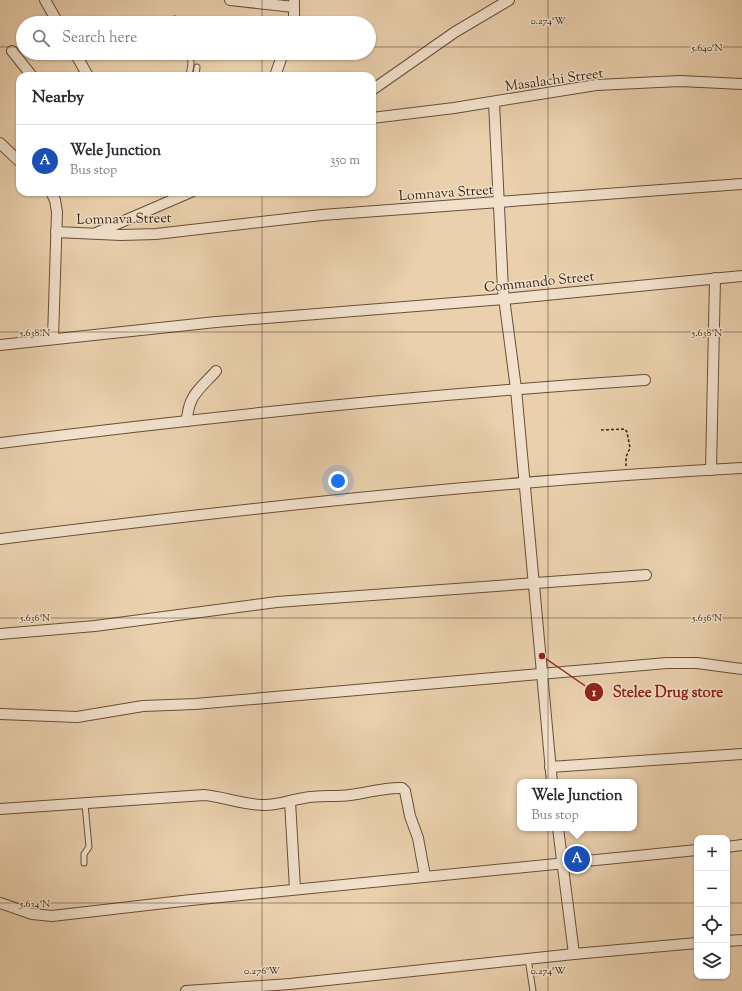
<!DOCTYPE html>
<html lang="en">
<head>
<meta charset="utf-8">
<style>
	:root { --surface:#fff; --page:#f7f7f7; --text:#2b2b33; --muted:#7c7c81; --line:#e1e1e2; --accent:#0b8043 }
	body { margin:0; font-family:"Sorts Mill Goudy",serif; background:var(--page); color:var(--text) }
	.controls { position:absolute; right:12px; bottom:12px; display:grid; overflow:hidden; border-radius:8px; box-shadow:0 1px 3px #0004 }
	.controls button { width:36px; height:36px; display:grid; place-items:center; padding:0; border:0; border-bottom:1px solid var(--line); background:var(--surface); color:var(--text); font:20px sans-serif }
	.you { position:absolute; left:338px; top:481px; width:14px; height:14px; margin:-10px; border:3px solid #fff; border-radius:50%; background:#1a73e8; box-shadow:0 0 0 6px #1a73e833 }
	.badge { display:grid; place-items:center; width:26px; height:26px; border-radius:50%; background:var(--accent); color:#fff; font-size:13px; font-weight:700 }
	.pin { position:absolute; translate:-50% -50%; border:2px solid #fff; box-shadow:0 1px 4px #0006 }
	.popup { position:absolute; left:517px; top:779px; width:120px; height:52px; box-sizing:border-box; display:grid; place-content:center; border-radius:8px; background:var(--surface); filter:drop-shadow(0 1px 3px #0005); font-size:13px; white-space:nowrap; color:var(--muted) }
	.popup b { font-size:15px; color:var(--text) }
	.popup::after { content:''; position:absolute; left:50%; top:100%; margin-left:-8px; border:8px solid transparent; border-top-color:var(--surface) }
	.list { margin:0; padding:0; list-style:none }
	h2 { display:flex; justify-content:space-between; align-items:center; height:52px; margin:0; padding:0 16px; font-size:17px }
	h2 small { font-size:13px; font-weight:400; color:var(--muted) }
	.list li { display:grid; grid-template-columns:26px 1fr auto; gap:12px; align-items:center; box-sizing:border-box; height:72px; padding:0 16px; border-top:1px solid var(--line) }
	.list b { display:block; font-size:15px; white-space:nowrap }
	.list p { margin:0; font-size:13px; white-space:nowrap; color:var(--muted) }
	.list em { font-size:13px; font-style:normal; color:var(--muted) }
	.icon { flex:none; width:22px; height:22px; fill:none; stroke:currentColor; stroke-width:2; stroke-linecap:round; stroke-linejoin:round }
	.map { position:relative; flex:none; width:742px; height:991px; overflow:hidden }
	.search { position:absolute; background:var(--surface); box-shadow:0 1px 3px #0004; left:16px; top:16px; width:360px; height:44px; display:flex; align-items:center; gap:10px; box-sizing:border-box; padding:0 14px; border-radius:22px; color:var(--muted); font-size:15px }
	.panel { position:absolute; background:var(--surface); box-shadow:0 1px 3px #0004; left:16px; top:72px; width:360px; height:124px; border-radius:12px }
	.map>svg:first-child { display:block }
	.lines { fill:none; stroke-linecap:round; stroke-linejoin:round }
	.lane-casing { stroke:#64503c; stroke-width:7 }
	.street-casing { stroke:#64503c; stroke-width:12 }
	.path { stroke:#372516; stroke-width:1.5; stroke-dasharray:3 2; stroke-linecap:butt }
	.lane { stroke:#f1e0ca; stroke-width:5 }
	.street { stroke:#f1e0ca; stroke-width:10 }
	.ticks { fill:none; stroke:#372516; stroke-width:1; stroke-opacity:0.45 }
	.labels { text-anchor:middle; stroke-width:3; stroke-linejoin:round; paint-order:stroke }
	.street-label { font-size:14px; fill:#372516; stroke:#f1e0ca }
	.ticks-label { font-size:10px; text-anchor:middle; fill:#372516; stroke:#f1e0ca; stroke-width:3; stroke-linejoin:round; paint-order:stroke }
	.leader { fill:none; stroke:#8f2418; stroke-width:1.5 }
	.callout-dot { fill:#8f2418; stroke:#f1e0ca; stroke-width:1.5 }
	.mark-label { font-size:12px; text-anchor:middle; font-weight:bold; fill:#fff }
	.callout-label { font-size:15px; text-anchor:middle; font-weight:bold; fill:#8f2418; stroke:#f1e0ca; stroke-width:3; stroke-linejoin:round; paint-order:stroke }
</style>
</head>
<body>
<div class="map">
<svg width="742" height="991" viewBox="0 0 742 991">
	<rect width="100%" height="100%" fill="#ead0ad"/>
	<filter id="stains"><feTurbulence type="fractalNoise" baseFrequency=".005" numOctaves="4"/><feColorMatrix values="0 0 0 0 .2 0 0 0 0 .09 0 0 0 0 .02 0 0 0 .5 -.17"/></filter>
	<radialGradient id="worn" r=".72"><stop offset=".6" stop-color="#630" stop-opacity="0"/><stop offset="1" stop-color="#630" stop-opacity=".3"/></radialGradient>
	<g class="lines">
		<defs>
			<g id="lane">
				<polyline points="175,19 176,23"/>
				<polyline points="189,76 191,64 190,53"/>
				<polyline points="196,76 197,67"/>
				<polyline points="84,863 84,854 89,847 85,804"/>
				<polyline points="528,959 533,991"/>
			</g>
			<g id="street">
				<polyline points="45,0 58,23"/>
				<polyline points="230,0 294,7"/>
				<polyline points="294,23 294,2"/>
				<polyline points="12,51 32,76"/>
				<polyline points="75,53 88,76"/>
				<polyline points="275,76 283,53"/>
				<polyline points="372,90 455,32 509,0"/>
				<polyline points="494,102 503,290 516,389 552,782"/>
				<polyline points="372,118 454,108 596,85 680,81 742,84"/>
				<polyline points="0,143 20,162"/>
				<polyline points="51,192 55,200 57,212 53,338"/>
				<polyline points="56,232 121,235 156,234 322,215 742,184"/>
				<polyline points="96,233 191,192"/>
				<polyline points="0,345 216,322 504,299 742,276"/>
				<path d="M187,421C188,395 200,389 216,371"/>
				<path d="M0,443C215,416 430,394 645,380"/>
				<polyline points="711,470 715,278"/>
				<path d="M0,539C247,508 494,481 742,468"/>
				<polyline points="0,634 95,626 277,602 646,575"/>
				<polyline points="0,714 77,717 143,706 195,704 667,663 697,663 742,669"/>
				<polyline points="550,767 742,754"/>
				<polyline points="290,801 295,889"/>
				<path d="M0,809L204,795C225,797 244,805 265,805C278,805 291,800 304,798C319,795 335,797 350,795C368,793 384,787 402,788L405,791L410,816L418,838L425,876"/>
				<polyline points="558,828 574,954"/>
				<polyline points="727,847 742,845"/>
				<polyline points="0,903 32,914 52,916 191,900 697,850"/>
				<polyline points="727,941 742,940"/>
				<polyline points="186,991 290,984 574,954 697,943"/>
			</g>
		</defs>
		<use href="#lane" class="lane-casing"/>
		<use href="#street" class="street-casing"/>
		<polyline class="path" points="601,430 625,429 627,432 630,448 626,457 626,466"/>
		<use href="#lane" class="lane"/>
		<use href="#street" class="street"/>
	</g>
	<path class="ticks" d="M262,0V23M548,0V991M0,47H23M369,47H742M262,53V76M262,192V991M0,332H742M0,618H742M0,903H697M727,903H742"/>
	<g class="labels">
		<g class="street-label">
			<text transform="translate(554 79) rotate(-8)" y="5">Masalachi Street</text>
			<text transform="translate(446 192) rotate(-4)" y="5">Lomnava Street</text>
			<text transform="translate(124 218) rotate(-1)" y="5">Lomnava Street</text>
			<text transform="translate(539 281) rotate(-6)" y="5">Commando Street</text>
		</g>
	</g>
	<g class="ticks-label">
		<text x="548" y="24">0.274°W</text>
		<text x="707" y="51">5.640°N</text>
		<text x="35" y="336">5.638°N</text>
		<text x="707" y="336">5.638°N</text>
		<text x="35" y="621">5.636°N</text>
		<text x="707" y="621">5.636°N</text>
		<text x="35" y="907">5.634°N</text>
		<text x="262" y="974">0.276°W</text>
		<text x="548" y="974">0.274°W</text>
	</g>
	<path class="leader" d="M542 656L594 692"/>
	<g class="callout-dot">
		<circle cx="542" cy="656" r="4"/>
		<circle cx="594" cy="692" r="10"/>
	</g>
	<g class="mark-label">
		<text x="594" y="696">1</text>
	</g>
	<g class="callout-label">
		<text x="668" y="697">Stelee Drug store</text>
	</g>
	<rect width="100%" height="100%" filter="url(#stains)"/>
	<rect width="100%" height="100%" fill="url(#worn)"/>
</svg>
<div class="controls">
<button>+</button>
<button>−</button>
<button><svg class="icon" aria-label="locate" viewBox="0 0 24 24"><circle cx="12" cy="12" r="6"/><path d="M12 2v4M12 18v4M2 12h4M18 12h4"/></svg></button>
<button><svg class="icon" aria-label="layers" viewBox="0 0 24 24"><path d="M12 4l9 5-9 5-9-5zM3 14l9 5 9-5"/></svg></button>
</div>
<div class="you"></div>
<div class="pin badge" style="left:577px;top:859px;background:#1a4fb4">A</div>
<div class="popup"><b>Wele Junction</b>Bus stop</div>
<div class="search"><svg class="icon" aria-label="search" viewBox="0 0 24 24"><circle cx="10" cy="10" r="6"/><path d="M15 15l6 6"/></svg>Search here</div>
<section class="panel">
<h2>Nearby<small></small></h2>
<ul class="list">
<li><span class="badge" style="background:#1a4fb4">A</span><div><b>Wele Junction</b><p>Bus stop</p></div><em>350 m</em></li>
</ul>
</section>
</div>
</body>
</html>
